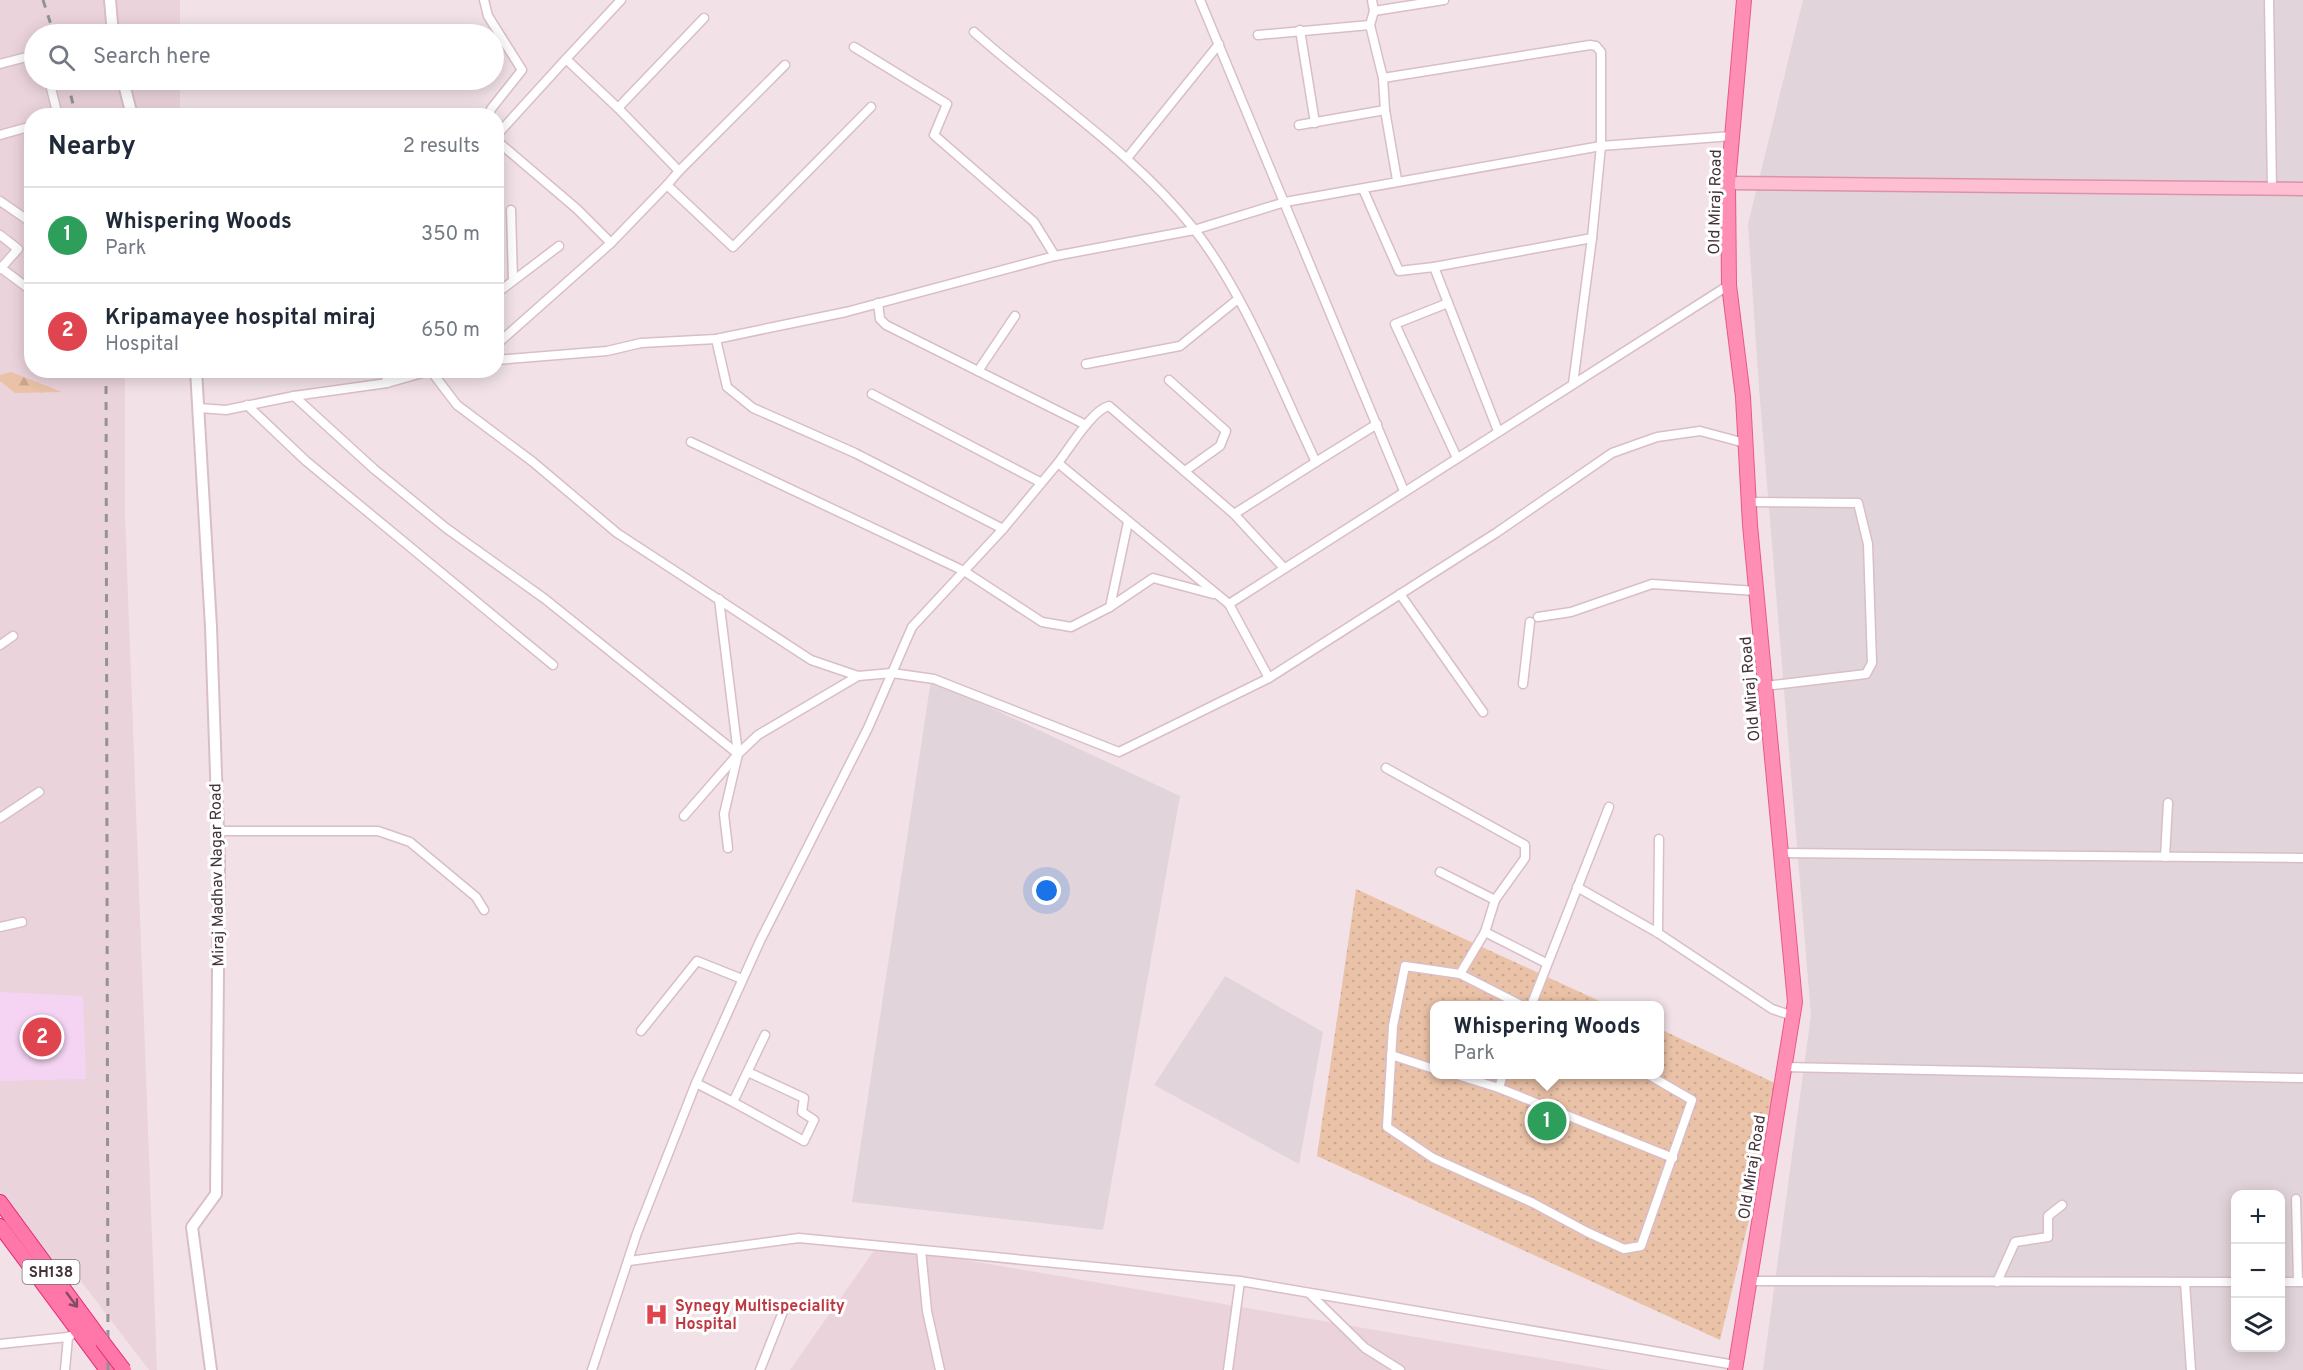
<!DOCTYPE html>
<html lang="en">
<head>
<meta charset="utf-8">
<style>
	:root { --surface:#fff; --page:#f2f2f3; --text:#1f2937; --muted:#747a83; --line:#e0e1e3; --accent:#1a73e8 }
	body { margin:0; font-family:Overpass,sans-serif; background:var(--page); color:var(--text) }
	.controls { position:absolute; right:18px; bottom:18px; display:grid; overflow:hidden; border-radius:12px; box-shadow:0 3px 15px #0003 }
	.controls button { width:54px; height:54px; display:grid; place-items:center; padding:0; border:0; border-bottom:2px solid var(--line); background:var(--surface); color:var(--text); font:30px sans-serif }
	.you { position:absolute; left:1047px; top:891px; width:21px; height:21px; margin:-15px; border:4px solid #fff; border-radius:50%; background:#1a73e8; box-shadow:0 0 0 9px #1a73e833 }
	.badge { display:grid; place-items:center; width:39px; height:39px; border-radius:50%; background:var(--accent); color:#fff; font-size:20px; font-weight:700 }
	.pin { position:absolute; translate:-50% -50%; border:3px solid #fff; box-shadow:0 2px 6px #0006 }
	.popup { position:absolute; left:1430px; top:1001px; width:234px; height:78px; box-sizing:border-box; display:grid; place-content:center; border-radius:12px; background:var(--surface); filter:drop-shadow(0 2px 4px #0005); font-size:20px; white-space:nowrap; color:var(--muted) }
	.popup b { font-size:22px; color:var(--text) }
	.popup::after { content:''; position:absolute; left:50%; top:100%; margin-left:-12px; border:12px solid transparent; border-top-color:var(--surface) }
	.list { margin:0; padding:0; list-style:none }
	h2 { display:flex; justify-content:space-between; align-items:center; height:78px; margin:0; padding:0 24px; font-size:26px }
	h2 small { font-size:20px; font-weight:400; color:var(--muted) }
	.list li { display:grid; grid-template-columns:39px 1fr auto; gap:18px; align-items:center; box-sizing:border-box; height:96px; padding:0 24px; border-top:2px solid var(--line) }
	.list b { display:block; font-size:22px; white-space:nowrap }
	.list p { margin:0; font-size:20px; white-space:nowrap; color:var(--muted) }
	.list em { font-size:20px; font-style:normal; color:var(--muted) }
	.icon { flex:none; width:33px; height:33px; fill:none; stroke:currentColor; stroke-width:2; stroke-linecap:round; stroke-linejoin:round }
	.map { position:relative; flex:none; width:2303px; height:1370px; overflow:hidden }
	.search { position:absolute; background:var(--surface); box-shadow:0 3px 15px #0003; left:24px; top:24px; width:480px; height:66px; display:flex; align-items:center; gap:15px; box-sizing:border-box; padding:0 21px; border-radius:33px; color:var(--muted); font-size:22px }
	.panel { position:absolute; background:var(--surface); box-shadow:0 3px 15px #0003; left:24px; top:108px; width:480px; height:270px; border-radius:24px }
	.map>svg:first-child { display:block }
	.residential { fill:#ebd3dc }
	.industrial { fill:#e1d4da; fill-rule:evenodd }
	.medical { fill:#f4d4f2 }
	.forest { fill:url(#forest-firs) }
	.park { fill:url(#park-dots) }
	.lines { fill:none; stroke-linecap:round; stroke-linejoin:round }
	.minor-casing { stroke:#d9bec8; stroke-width:11 }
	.tertiary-casing { stroke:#d9bec8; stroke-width:14 }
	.secondary-casing { stroke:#dc92a9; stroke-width:15 }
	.primary-casing { stroke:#ea588b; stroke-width:16 }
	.trunk-casing { stroke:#e62878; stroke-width:16 }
	.minor { stroke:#fff; stroke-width:8 }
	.tertiary { stroke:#fff; stroke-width:10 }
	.secondary { stroke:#ffbfd2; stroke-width:12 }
	.primary { stroke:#ff8eb4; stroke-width:14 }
	.trunk { stroke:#ff77a8; stroke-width:14 }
	.rail { stroke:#939393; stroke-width:3; stroke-dasharray:8 8; stroke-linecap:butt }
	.trunk-bridge-casing { stroke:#e62878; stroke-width:16; stroke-linecap:butt }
	.trunk-bridge { stroke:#ff77a8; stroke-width:14 }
	.oneway { stroke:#854a60 }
	.labels { text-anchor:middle; stroke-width:6; stroke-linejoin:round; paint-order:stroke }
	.shield { fill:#fff; stroke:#7c7075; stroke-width:1.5 }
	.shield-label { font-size:15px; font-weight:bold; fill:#44323a }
	.street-label { font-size:16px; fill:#44323a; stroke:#fff }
	.health-label { font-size:16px; font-weight:bold; fill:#be3a42; stroke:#fff; text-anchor:start }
</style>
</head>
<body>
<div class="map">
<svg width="2303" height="1370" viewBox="0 0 2303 1370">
	<defs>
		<pattern id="forest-firs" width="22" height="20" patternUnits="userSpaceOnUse" patternTransform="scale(1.5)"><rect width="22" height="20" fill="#eac2a7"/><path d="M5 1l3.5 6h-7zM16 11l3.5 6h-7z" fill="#caa790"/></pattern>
		<pattern id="park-dots" width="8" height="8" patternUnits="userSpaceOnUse" patternTransform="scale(1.5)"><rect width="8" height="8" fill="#eac2a7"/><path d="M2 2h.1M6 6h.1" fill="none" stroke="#caa790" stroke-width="1.8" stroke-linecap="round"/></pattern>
	</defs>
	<rect width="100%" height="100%" fill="#f2e2e8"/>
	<g class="residential">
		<polygon points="0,0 180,0 180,34 34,34 34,80 180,80 180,115 32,116 32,370 125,371 125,514 157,1370 149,1370 71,1268 71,1298 0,1202"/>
		<polygon points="878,1245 1610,1370 790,1370"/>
	</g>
	<g class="industrial">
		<path d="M1803,0H2303V1370H1763L1811,1015L1759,388L1748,224ZM2236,1194H2280V1348H2236Z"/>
		<polygon points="931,680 1180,796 1103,1230 852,1202"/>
		<polygon points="1225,976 1323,1032 1299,1164 1154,1085"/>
	</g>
	<polygon class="medical" points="0,992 83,996 86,1079 0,1081"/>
	<polygon class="forest" points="11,372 62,392 15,393 0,381 0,375"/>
	<polygon class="park" points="1356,889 1608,1005 1434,1006 1434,1074 1660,1074 1660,1029 1781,1086 1720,1340 1317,1156"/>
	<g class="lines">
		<defs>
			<g id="minor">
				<polyline points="484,0 488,16 522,70 491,109 489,116"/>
				<polyline points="1200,0 1404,491"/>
				<polyline points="1372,0 1374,11 1370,25 1383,78 1385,110 1397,180"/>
				<polyline points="2269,0 2272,189"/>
				<polyline points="1374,11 1444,0"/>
				<polyline points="1300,30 1315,123"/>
				<path d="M974,32C1048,98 1132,151 1194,229C1245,294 1280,387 1316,462L1377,424"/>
				<polyline points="1258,35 1370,25"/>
				<polyline points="854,47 947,104 934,135 1034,222 1055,256"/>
				<polyline points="0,64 34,55"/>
				<polyline points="1383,78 1590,45 1596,46 1601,52 1601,146 1592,238 1573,384"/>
				<polyline points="49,80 58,116"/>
				<polyline points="618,108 566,59 621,0"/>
				<polyline points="1299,125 1385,110"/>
				<polyline points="0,135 32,126"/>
				<polyline points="496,136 566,59"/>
				<polyline points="496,140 577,209 611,243"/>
				<polyline points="1128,157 1219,44"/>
				<polyline points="679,171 785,65"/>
				<polyline points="667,185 679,171 618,108 704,18"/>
				<polyline points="1363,189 1399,271 1434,267 1498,431"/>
				<polyline points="0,201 32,223"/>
				<polyline points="511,210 513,280"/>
				<polyline points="0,235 18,249 0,269"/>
				<polyline points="1434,267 1592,238"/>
				<polyline points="1,268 32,291"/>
				<polyline points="496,290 501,290 559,246"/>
				<polyline points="878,303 880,319 886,325 1086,425"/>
				<polyline points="1448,303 1395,324 1457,458"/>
				<polyline points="716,339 727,387 753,408 855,453 1003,529"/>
				<polyline points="496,345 611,243 667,185 733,247 871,107"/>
				<polyline points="496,360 607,351 641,343 716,339 846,312 1055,256 1194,230 1285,202 1601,146 1732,136"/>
				<polyline points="1086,364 1180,346 1238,299"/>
				<polyline points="386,370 387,383"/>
				<polyline points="431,371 457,405 533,462 617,533 811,660 858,676 892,673 934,679 1119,752 1269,678 1496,533 1612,453 1657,437 1700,431 1745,443"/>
				<polyline points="978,371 1015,316"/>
				<polyline points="1169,380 1226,431 1220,446 1185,471"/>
				<polyline points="872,394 1040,482"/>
				<polyline points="294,396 374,469 446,528 545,599 738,754"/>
				<polyline points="247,405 306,461 553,665"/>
				<polyline points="199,408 226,410 294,396 387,383 433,370"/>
				<polyline points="691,442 964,571 1042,622 1071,627 1110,607 1128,522"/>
				<path d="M1058,463C1069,449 1092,410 1109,406L1234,514L1284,568"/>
				<polyline points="1749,502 1858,503 1868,544 1872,663 1866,674 1765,686"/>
				<polyline points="1234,514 1316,462"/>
				<polyline points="1400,594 1483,712"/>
				<polyline points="1229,604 1269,678"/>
				<polyline points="1110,607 1153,578 1213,594"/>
				<polyline points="1538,617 1571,612 1652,584 1756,591"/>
				<polyline points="0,645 13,636"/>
				<polyline points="1523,684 1530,622"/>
				<polyline points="1386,768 1525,845 1525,858 1495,900 1485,932 1460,974"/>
				<polyline points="684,816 738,754 719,599"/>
				<polyline points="0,818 39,792"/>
				<polyline points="218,831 378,831 410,842 476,897 484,910"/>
				<polyline points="728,848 724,814 738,754 758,735 858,676"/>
				<polyline points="1781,853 2303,858"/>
				<polyline points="2165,857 2168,803"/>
				<polyline points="1440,872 1495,900"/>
				<polyline points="1577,887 1658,933 1772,1009 1793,1016"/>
				<polyline points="0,927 22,922"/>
				<polyline points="1485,932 1546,963"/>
				<polyline points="1658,933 1659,839"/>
				<polyline points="1523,1006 1460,974 1405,966 1393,1026 1387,1127 1433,1158 1533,1203 1587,1232 1624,1249 1641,1246 1692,1100 1647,1074"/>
				<polyline points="1531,1006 1609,807"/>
				<polyline points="641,1031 697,961 742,979"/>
				<polyline points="1391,1055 1434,1069"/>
				<polyline points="1784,1067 2303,1078"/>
				<polyline points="1454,1074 1499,1088 1673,1158"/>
				<polyline points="696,1083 733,1102 765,1035"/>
				<polyline points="1499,1088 1503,1074"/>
				<polyline points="733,1102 804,1141 814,1120 802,1112 804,1098 750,1073"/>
				<polyline points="2296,1199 2298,1282"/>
				<polyline points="921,1250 927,1311 940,1370"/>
				<polyline points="629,1261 799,1238 1240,1281 1735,1365"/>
				<polyline points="1749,1281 2236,1282"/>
				<polyline points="1997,1282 2015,1242 2048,1237 2048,1216 2062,1205"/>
				<polyline points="2185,1282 2191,1370"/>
				<polyline points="2280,1282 2303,1282"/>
				<polyline points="1309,1293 1365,1348 1400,1370"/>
				<polyline points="0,1344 68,1337"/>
				<polyline points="65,1370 68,1337 70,1336"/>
				<polyline points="592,1370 637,1233 696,1083 760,941 868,728 912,627 1003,529 1058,463 1229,604 1729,285"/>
				<polyline points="760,1370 782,1314"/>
				<polyline points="1228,1370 1240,1281"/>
			</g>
			<g id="tertiary">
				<polyline points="110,0 113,34"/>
				<polyline points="123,80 132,116"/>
				<polyline points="196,370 211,627 219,862 216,1194 192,1227 211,1370"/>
			</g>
			<polyline id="secondary" points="1728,183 2303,189"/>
			<polyline id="primary" points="1735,1370 1795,1002 1750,525 1743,397 1729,285 1728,183 1744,0"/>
			<g id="trunk">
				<polyline points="0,1202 102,1341"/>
				<polyline points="0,1226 107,1370"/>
			</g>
		</defs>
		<use href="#minor" class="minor-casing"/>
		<use href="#tertiary" class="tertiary-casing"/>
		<use href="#secondary" class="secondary-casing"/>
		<use href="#primary" class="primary-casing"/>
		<use href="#trunk" class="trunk-casing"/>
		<use href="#minor" class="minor"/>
		<use href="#tertiary" class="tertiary"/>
		<use href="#secondary" class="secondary"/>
		<use href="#primary" class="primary"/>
		<use href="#trunk" class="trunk"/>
		<g class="rail">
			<polyline points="43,0 54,34"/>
			<polyline points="67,80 76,116"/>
			<polyline points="106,370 108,1370"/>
		</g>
		<defs>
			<polyline id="trunk-bridge" points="102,1341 124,1370"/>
		</defs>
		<use href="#trunk-bridge" class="trunk-bridge-casing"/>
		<use href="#trunk-bridge" class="trunk-bridge"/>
	</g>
	<defs><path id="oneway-shaft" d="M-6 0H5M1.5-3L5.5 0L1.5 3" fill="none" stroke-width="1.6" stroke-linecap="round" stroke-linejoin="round" transform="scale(1.5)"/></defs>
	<use class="oneway" href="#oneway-shaft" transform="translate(72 1300) rotate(53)"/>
	<defs>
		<symbol id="hospital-bare" viewBox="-9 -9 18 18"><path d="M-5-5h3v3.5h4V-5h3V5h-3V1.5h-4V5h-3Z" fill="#e0444e" stroke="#fff" stroke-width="2.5" paint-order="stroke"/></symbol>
	</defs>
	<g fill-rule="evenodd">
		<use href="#hospital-bare" x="640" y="1298" width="33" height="33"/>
	</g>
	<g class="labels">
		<rect class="shield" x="22.5" y="1260" width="57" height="24" rx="4.5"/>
		<g class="shield-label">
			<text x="51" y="1277">SH138</text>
		</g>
		<g class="street-label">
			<text transform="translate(1714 202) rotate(-89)" y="6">Old Miraj Road</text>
			<text transform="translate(1749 689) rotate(-95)" y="6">Old Miraj Road</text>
			<text transform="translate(216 875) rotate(-91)" y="6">Miraj Madhav Nagar Road</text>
			<text transform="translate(1751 1167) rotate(-81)" y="6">Old Miraj Road</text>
		</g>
		<g class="health-label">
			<text x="675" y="1311">Synegy Multispeciality<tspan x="675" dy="18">Hospital</tspan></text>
		</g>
	</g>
</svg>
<div class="controls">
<button>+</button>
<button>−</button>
<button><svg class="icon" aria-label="layers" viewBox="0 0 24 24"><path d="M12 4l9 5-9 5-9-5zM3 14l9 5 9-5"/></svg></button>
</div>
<div class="you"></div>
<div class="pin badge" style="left:1547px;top:1121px;background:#2e9e5b">1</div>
<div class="popup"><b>Whispering Woods</b>Park</div>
<div class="pin badge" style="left:42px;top:1037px;background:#e0444e">2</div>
<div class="search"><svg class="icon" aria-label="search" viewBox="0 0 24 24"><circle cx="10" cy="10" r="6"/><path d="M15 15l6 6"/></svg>Search here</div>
<section class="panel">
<h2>Nearby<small>2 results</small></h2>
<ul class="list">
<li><span class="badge" style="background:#2e9e5b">1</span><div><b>Whispering Woods</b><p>Park</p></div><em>350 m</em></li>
<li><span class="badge" style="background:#e0444e">2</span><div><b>Kripamayee hospital miraj</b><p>Hospital</p></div><em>650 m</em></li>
</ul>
</section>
</div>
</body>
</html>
